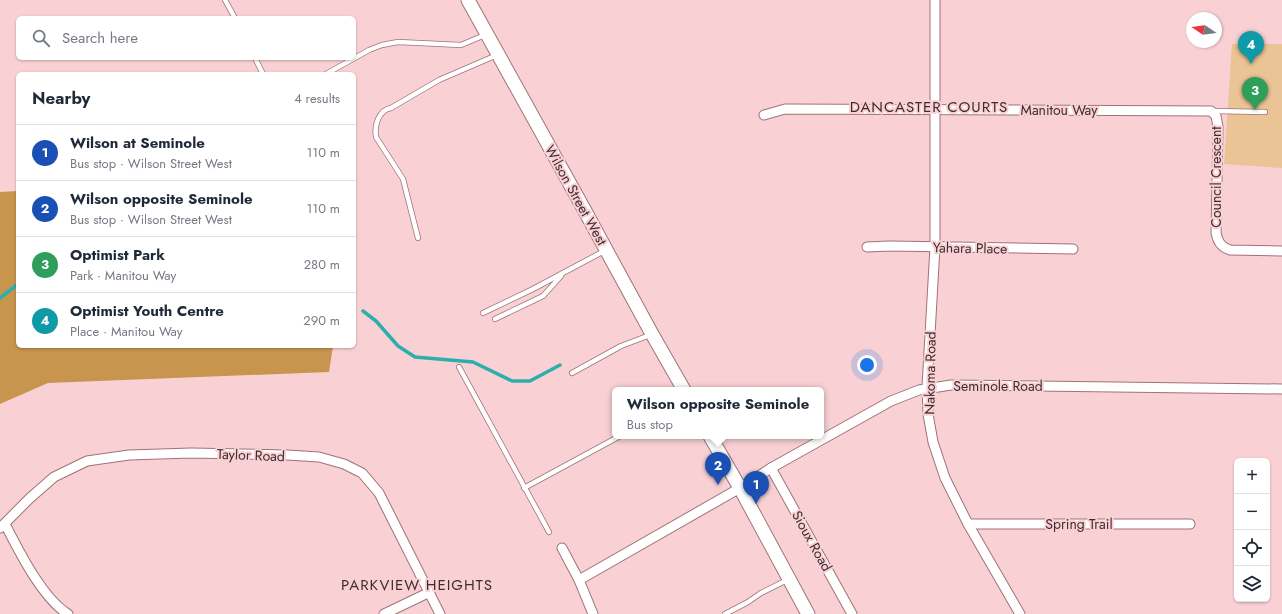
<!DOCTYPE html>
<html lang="en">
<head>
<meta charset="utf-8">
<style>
	:root { --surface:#fff; --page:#f2f2f3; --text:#1f2937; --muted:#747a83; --line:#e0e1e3; --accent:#0b8043 }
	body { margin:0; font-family:Jost,sans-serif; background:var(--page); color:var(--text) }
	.controls { position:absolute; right:12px; bottom:12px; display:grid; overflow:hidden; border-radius:6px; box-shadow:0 1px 3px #0004 }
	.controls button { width:36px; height:36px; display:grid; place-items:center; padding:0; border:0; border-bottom:1px solid var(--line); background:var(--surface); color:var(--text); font:20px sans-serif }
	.compass { position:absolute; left:1186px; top:12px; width:36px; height:36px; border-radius:50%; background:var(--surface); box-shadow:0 1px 3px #0004; rotate:283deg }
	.you { position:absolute; left:867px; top:365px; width:14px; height:14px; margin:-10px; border:3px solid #fff; border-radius:50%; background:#1a73e8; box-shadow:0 0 0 6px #1a73e833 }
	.badge { display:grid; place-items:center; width:26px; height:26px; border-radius:50%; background:var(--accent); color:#fff; font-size:13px; font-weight:700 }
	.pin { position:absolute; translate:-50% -33px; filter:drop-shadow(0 1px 2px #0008) }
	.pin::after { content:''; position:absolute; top:21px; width:14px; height:12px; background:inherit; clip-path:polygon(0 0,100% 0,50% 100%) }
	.popup { position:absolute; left:612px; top:387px; width:212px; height:52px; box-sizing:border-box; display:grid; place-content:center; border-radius:6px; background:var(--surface); filter:drop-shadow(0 1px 3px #0005); font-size:13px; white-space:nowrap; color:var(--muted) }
	.popup b { font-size:15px; color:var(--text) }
	.popup::after { content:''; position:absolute; left:50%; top:100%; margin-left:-8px; border:8px solid transparent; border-top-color:var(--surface) }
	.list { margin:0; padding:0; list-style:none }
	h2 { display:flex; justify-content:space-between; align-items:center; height:52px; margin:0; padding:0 16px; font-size:17px }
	h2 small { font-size:13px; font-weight:400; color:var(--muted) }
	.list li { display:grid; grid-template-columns:26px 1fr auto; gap:12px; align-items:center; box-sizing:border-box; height:56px; padding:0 16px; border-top:1px solid var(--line) }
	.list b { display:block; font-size:15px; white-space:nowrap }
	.list p { margin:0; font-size:13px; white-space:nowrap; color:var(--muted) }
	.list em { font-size:13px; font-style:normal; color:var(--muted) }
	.icon { flex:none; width:22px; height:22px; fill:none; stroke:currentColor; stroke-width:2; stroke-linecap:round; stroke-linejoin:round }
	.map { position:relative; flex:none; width:1282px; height:614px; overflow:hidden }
	.search { position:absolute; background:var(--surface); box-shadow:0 1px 3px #0004; left:16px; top:16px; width:340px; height:44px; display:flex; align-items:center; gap:10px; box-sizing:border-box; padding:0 14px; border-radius:6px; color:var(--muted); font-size:15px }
	.panel { position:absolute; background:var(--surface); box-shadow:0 1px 3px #0004; left:16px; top:72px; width:340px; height:276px; border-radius:6px }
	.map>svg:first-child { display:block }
	.green { fill:#eac494 }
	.forest { fill:#c8954e }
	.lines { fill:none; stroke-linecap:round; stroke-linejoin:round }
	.stream { stroke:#2cafac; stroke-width:3.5 }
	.lane-casing { stroke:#9f7276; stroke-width:6 }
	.street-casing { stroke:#9f7276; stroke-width:11 }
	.secondary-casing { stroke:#9f7276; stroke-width:15 }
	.lane { stroke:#fff; stroke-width:4.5 }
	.street { stroke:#fff; stroke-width:9 }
	.secondary { stroke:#fff; stroke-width:13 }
	.labels { text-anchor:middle; stroke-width:4; stroke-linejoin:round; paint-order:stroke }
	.street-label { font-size:14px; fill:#3f2c2e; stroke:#f9d1d4 }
	.neighbourhood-label { font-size:15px; letter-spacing:1px; fill:#3f2c2e; stroke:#f9d1d4 }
</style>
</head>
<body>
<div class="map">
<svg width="1282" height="614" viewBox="0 0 1282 614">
	<rect width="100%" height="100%" fill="#f9d1d4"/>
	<polygon class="green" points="1232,44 1282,44 1282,168 1224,164"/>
	<polygon class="forest" points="18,191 18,346 333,346 329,372 48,383 0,404 0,192"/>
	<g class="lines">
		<g class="stream">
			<polyline points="0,298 18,284"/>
			<polyline points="363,311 376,321 398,346 415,357 473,362 512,381 530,381 560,365"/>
		</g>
		<defs>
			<g id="lane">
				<polyline points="225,0 235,18"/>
				<polyline points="255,58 263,74"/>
				<polyline points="326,74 369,50 382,45 398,42 461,45 485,35"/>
				<polyline points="1213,111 1265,112"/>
				<path d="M418,238L403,179L376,137C374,125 379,110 391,108L439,80L497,55"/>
				<polyline points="483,313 533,289 606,250"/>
				<polyline points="495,319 543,296 561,276"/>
				<polyline points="459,367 549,532"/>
				<polyline points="572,373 621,346 650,335"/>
				<polyline points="524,488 620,436"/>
				<polyline points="725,614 748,602 761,593 789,579"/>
			</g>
			<g id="street">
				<polyline points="935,0 935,247 927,387 928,414 933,442 945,478 968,524 1020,614"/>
				<path d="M764,115L785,109L1211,111L1216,116L1218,127L1216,233C1218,242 1221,247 1230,250L1282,251"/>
				<polyline points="867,247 889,246 1073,249"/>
				<polyline points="771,468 852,614"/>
				<path d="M5,524C19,551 42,598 68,614"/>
				<polyline points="968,524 1190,524"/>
				<polyline points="0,528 30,498 54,477 87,461 129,455 191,453 287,455 319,457 344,464 362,473 379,493 440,614"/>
				<polyline points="562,548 579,580"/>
				<polyline points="384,614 430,592"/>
				<polyline points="593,614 579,580 740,488 771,468 891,401 919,390 951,385 1282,389"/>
			</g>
			<g id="secondary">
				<polyline points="468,0 585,211 652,334 684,390"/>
				<polyline points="710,436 740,488 808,614"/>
			</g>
		</defs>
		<use href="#lane" class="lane-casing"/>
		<use href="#street" class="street-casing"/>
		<use href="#secondary" class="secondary-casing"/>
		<use href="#lane" class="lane"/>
		<use href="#street" class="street"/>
		<use href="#secondary" class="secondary"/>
	</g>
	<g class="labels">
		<g class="street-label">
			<text x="1059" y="115">Manitou Way</text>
			<text transform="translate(1216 177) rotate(-90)" y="5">Council Crescent</text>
			<text transform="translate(576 195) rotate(61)" y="5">Wilson Street West</text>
			<text transform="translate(970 248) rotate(1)" y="5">Yahara Place</text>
			<text transform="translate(930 373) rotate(-89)" y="5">Nakoma Road</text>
			<text x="998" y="391">Seminole Road</text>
			<text transform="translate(251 455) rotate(2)" y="5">Taylor Road</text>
			<text x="1079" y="529">Spring Trail</text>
			<text transform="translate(812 541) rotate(61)" y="5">Sioux Road</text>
		</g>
		<g class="neighbourhood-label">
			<text x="929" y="112">DANCASTER COURTS</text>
			<text x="417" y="590">PARKVIEW HEIGHTS</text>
		</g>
	</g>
</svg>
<div class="controls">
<button>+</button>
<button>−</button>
<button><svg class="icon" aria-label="locate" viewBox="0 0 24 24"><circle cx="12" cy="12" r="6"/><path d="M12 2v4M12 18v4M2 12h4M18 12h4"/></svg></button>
<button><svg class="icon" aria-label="layers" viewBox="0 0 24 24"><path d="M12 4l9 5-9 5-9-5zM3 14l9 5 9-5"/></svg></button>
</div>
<svg class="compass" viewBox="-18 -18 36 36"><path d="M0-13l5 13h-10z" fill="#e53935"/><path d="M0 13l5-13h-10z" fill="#747a83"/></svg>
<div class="you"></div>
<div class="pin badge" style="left:756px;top:504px;background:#1a4fb4">1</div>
<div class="pin badge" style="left:718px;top:485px;background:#1a4fb4">2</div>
<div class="popup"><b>Wilson opposite Seminole</b>Bus stop</div>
<div class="pin badge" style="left:1255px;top:110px;background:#2e9e5b">3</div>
<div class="pin badge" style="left:1251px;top:64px;background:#0f9aa8">4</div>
<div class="search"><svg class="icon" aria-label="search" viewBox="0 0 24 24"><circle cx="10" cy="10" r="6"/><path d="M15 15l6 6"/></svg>Search here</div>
<section class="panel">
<h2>Nearby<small>4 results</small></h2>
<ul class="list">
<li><span class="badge" style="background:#1a4fb4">1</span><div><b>Wilson at Seminole</b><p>Bus stop · Wilson Street West</p></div><em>110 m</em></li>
<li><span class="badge" style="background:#1a4fb4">2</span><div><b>Wilson opposite Seminole</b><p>Bus stop · Wilson Street West</p></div><em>110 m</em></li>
<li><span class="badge" style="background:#2e9e5b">3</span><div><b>Optimist Park</b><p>Park · Manitou Way</p></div><em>280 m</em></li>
<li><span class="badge" style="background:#0f9aa8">4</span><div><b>Optimist Youth Centre</b><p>Place · Manitou Way</p></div><em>290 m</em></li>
</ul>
</section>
</div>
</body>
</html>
